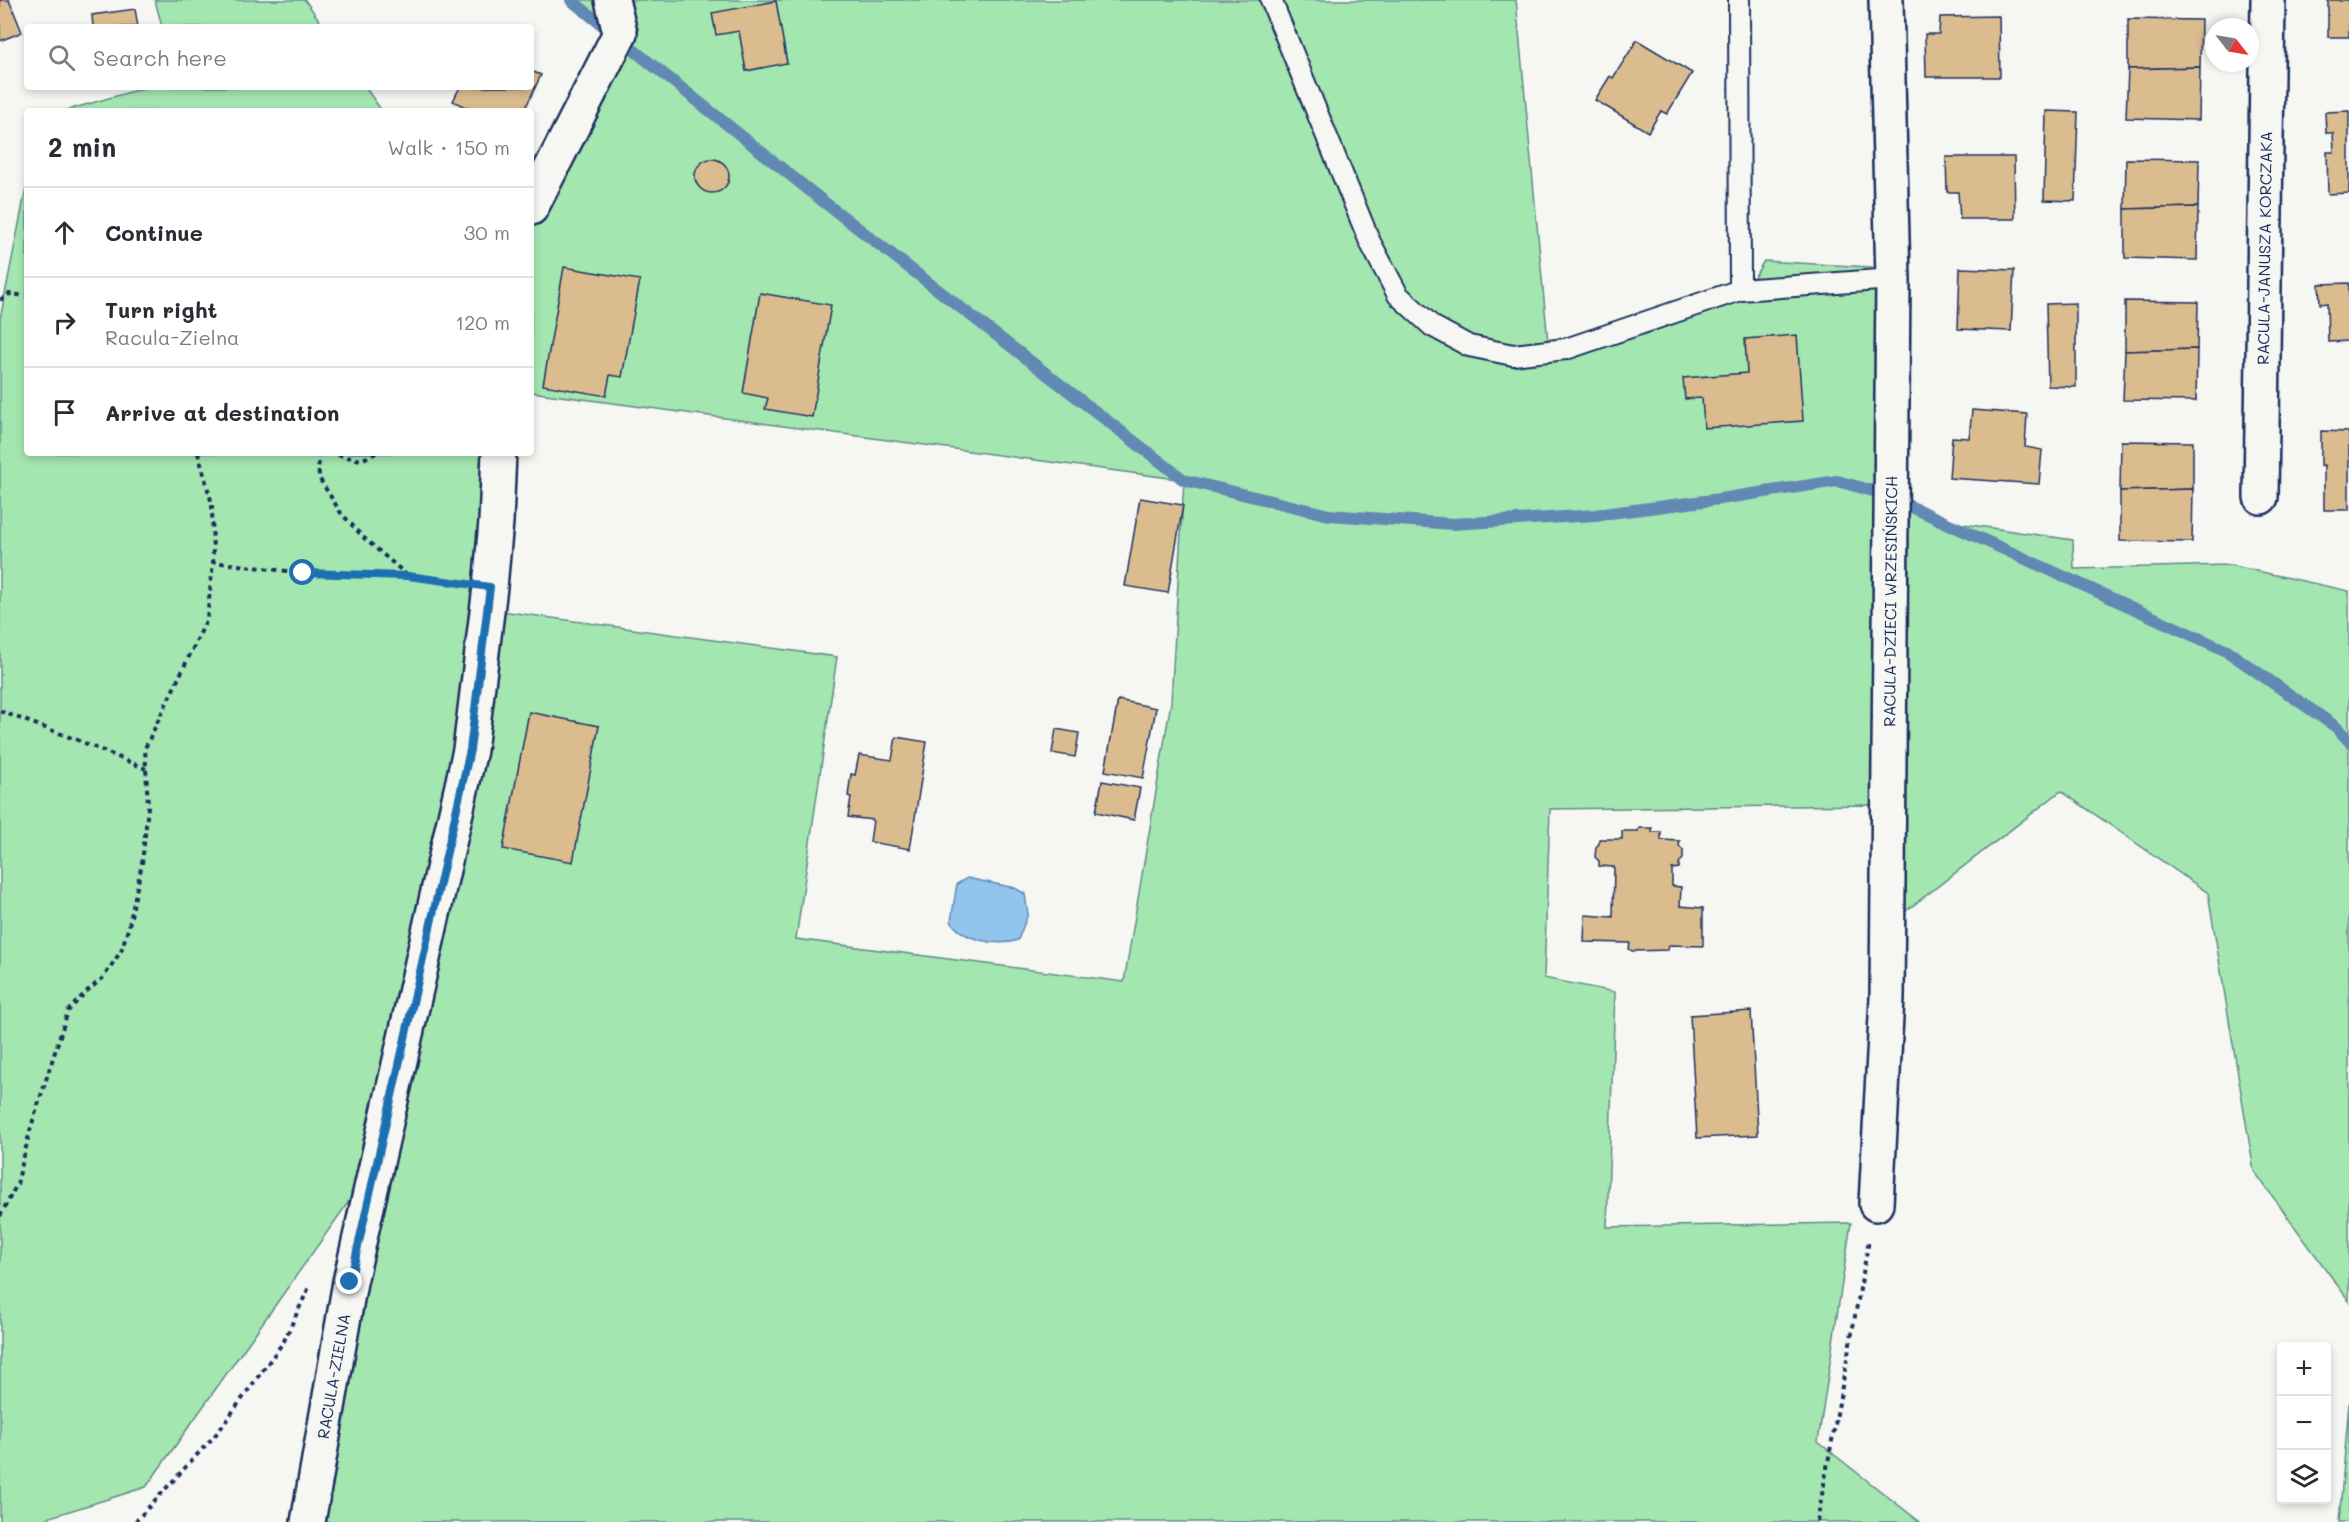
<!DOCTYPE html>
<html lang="en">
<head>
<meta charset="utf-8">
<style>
	:root { --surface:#fff; --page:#f7f7f7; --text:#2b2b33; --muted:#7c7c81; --line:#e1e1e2 }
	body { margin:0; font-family:Mali,sans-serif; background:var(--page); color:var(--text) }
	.controls { position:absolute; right:18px; bottom:18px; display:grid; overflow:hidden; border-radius:6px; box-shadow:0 3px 9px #0003 }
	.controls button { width:54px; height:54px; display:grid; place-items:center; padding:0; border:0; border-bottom:2px solid var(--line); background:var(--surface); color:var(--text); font:30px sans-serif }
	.compass { position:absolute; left:2205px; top:18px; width:54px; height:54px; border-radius:50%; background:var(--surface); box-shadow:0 3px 9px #0003; rotate:121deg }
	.stop { position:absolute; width:18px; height:18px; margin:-14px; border:4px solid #1f6fb2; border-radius:50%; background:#fff }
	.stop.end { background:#1f6fb2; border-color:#fff; box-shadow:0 2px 6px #0008 }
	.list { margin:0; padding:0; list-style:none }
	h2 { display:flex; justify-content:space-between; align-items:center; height:78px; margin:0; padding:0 24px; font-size:26px }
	h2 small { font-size:20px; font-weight:400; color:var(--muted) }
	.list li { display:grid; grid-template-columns:39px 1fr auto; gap:18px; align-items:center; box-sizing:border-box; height:90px; padding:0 24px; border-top:2px solid var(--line) }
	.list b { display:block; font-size:22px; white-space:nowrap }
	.list p { margin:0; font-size:20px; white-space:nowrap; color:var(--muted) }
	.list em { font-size:20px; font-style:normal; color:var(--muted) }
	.icon { flex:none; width:33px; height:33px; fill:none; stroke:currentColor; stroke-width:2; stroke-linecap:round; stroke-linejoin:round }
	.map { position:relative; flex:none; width:2349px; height:1522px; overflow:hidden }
	.search { position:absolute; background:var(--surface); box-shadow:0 3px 9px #0003; left:24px; top:24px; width:510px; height:66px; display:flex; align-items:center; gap:15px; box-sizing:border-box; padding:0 21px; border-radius:6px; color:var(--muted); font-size:22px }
	.panel { position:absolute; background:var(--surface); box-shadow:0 3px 9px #0003; left:24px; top:108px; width:510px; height:348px; border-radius:6px }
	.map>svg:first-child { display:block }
	.green { fill:#a3e6b0; stroke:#5f8a87; stroke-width:1.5 }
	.water { fill:#91c5ee; stroke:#6289b4; stroke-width:1.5 }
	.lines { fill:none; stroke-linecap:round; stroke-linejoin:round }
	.stream { stroke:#6289b4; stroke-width:12 }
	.building { fill:#dbbc8f; stroke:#1b2f5e; stroke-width:1.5 }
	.service-casing { stroke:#1b2f5e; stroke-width:24 }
	.minor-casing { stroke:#1b2f5e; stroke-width:38 }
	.path { stroke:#1b2f5e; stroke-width:4; stroke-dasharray:4.5 4.5; stroke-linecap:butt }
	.service { stroke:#f6f6f2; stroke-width:20 }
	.minor { stroke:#f6f6f2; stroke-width:33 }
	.route { stroke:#1f6fb2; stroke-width:8 }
	.labels { text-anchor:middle; stroke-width:4.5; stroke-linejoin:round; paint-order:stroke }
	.street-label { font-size:16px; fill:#1b2f5e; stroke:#f6f6f2 }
</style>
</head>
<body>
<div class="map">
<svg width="2349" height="1522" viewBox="0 0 2349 1522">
	<rect width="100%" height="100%" fill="#f6f6f2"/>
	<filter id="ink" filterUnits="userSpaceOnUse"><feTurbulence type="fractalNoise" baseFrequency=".0167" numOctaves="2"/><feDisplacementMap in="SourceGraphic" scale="12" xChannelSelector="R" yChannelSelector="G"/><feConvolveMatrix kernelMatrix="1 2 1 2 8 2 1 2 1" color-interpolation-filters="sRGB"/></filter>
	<g filter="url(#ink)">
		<g class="green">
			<polygon points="155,0 305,0 324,27 162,27"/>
			<polygon points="571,0 1516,0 1549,353 1742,297 1764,261 1871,267 1889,270 1885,494 1944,521 2073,540 2074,569 2229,565 2349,591 2349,1301 2254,1171 2208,893 2061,791 1880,931 1873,805 1550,809 1544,978 1615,992 1607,1227 1851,1223 1818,1442 1920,1522 314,1522 377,1162 146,1487 47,1518 45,1522 0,1522 0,319 27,184 27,453 491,453 480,608 837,657 796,939 1124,982 1171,702 1184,480 531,392 531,197 615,37"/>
			<polygon points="147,87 365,87 382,111 64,111"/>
			<polygon points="2349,1403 2349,1522 2339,1522"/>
		</g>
		<path class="water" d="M967,878L1015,888L1025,894L1028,914L1018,940C998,947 962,940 951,921L957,884Z"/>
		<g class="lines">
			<g class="stream">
				<polyline points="571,0 824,202 1184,480 1329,515 1453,524 1595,515 1720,499 1837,481 1877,492"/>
				<polyline points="1903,503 2227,651 2336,727 2349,741"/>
			</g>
		</g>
		<g class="building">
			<polygon points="0,0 9,0 22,32 0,41"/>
			<rect x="2328" y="0" width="21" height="37"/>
			<polygon points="776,1 787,63 746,71 739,31 716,35 712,13"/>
			<polygon points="135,9 138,27 93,27 92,15"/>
			<polygon points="1999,16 2000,77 1926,77 1925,34 1939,34 1940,17"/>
			<polygon points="2128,19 2201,20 2200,67 2128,69"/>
			<polygon points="1637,40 1692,73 1667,114 1661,111 1648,132 1595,100 1610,76 1613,78"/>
			<polygon points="2200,67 2199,120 2126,118 2128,69"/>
			<polygon points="531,71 541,75 524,111 473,111 453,101 460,87 531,87"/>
			<polygon points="2046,111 2078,112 2075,201 2044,200"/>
			<polygon points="2349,111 2349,193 2328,194 2327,152 2334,152 2333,133 2326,133 2325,112"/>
			<polygon points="1946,157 2014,157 2015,219 1960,219 1958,192 1947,192"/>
			<polygon points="2126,159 2199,160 2198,207 2125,209"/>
			<circle cx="712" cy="176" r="17"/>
			<polygon points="2198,207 2197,260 2125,258 2125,209"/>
			<polygon points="564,267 640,280 622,377 610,375 606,396 543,385"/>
			<polygon points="1960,268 2014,270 2011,331 1958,329"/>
			<polygon points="2349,283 2349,341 2328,342 2327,303 2320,304 2319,284"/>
			<polygon points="760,293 831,305 812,417 765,409 768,398 743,393"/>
			<polygon points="2125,301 2198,302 2197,349 2125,351"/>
			<polygon points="2076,303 2076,387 2048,386 2046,304"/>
			<polygon points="1797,335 1803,421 1704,428 1702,398 1685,399 1683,378 1747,373 1745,339"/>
			<polygon points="2197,349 2196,401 2123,400 2125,351"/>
			<polygon points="1972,410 2027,414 2025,447 2042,450 2039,484 1949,478 1952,437 1969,438"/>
			<polygon points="2321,431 2349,432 2349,510 2324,510 2324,465 2321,466"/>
			<polygon points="2121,441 2193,442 2193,489 2120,491"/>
			<polygon points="2193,489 2192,542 2120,541 2120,491"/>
			<polygon points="1140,498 1183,505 1168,593 1125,586"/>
			<polygon points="1118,700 1156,708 1143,778 1105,771"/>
			<polygon points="529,712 599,726 573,862 503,849"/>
			<polygon points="1056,729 1079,733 1075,757 1052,753"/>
			<polygon points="896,737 927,742 910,849 870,842 873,820 848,817 851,797 848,796 851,774 855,775 859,755 892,760"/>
			<polygon points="1102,781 1140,788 1134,820 1096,812"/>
			<polygon points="1639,828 1652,828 1652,832 1661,832 1661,840 1680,841 1679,846 1683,850 1683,859 1679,863 1679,868 1672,869 1672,886 1681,887 1680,906 1703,908 1703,946 1669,945 1668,950 1632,951 1629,949 1630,943 1584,942 1585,915 1613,917 1614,867 1599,866 1599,861 1595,857 1596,847 1599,844 1599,839 1622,839 1622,831 1638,831"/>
			<polygon points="1751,1011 1758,1135 1697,1138 1690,1015"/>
		</g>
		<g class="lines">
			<defs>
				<g id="service">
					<polyline points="1271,0 1370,242 1398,295 1432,326 1469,346 1513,355 1566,349 1740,290"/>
					<polyline points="1739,0 1740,290 1893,279"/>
				</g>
				<g id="minor">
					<polyline points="531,208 620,33 612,0"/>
					<path id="s1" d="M2261,497L2268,0"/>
					<path id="s2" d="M1876,1204L1887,998L1893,279L1886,0"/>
					<path id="s3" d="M308,1522L350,1282L470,750L490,587L496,522L499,453"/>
				</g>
			</defs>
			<use href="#service" class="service-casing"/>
			<use href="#minor" class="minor-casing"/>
			<g class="path">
				<polyline points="0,300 9,294 27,296"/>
				<polyline points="198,453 212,504 213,562"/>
				<polyline points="318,453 319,478 341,513 364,538 408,576"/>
				<polyline points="329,453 361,460 376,453"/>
				<polyline points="0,711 80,741 146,769"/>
				<polyline points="0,1216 17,1184 31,1127 68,1011 86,992 103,978 121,951 129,926 142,863 148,807 145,748 207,619 213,562 303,573 408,576 455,582"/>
				<polyline points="135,1522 218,1432 284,1341 310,1285"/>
				<polyline points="1817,1522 1869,1240"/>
			</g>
			<use href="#service" class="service"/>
			<use href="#minor" class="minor"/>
		</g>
	</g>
	<g class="lines" filter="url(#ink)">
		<polyline class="route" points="303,573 408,576 490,587 470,750 350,1282"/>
	</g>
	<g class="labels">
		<g class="street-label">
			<text dy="6" stroke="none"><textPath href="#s1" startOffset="249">RACULA-JANUSZA KORCZAKA</textPath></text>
			<text dy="6" stroke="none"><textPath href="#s2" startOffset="603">RACULA-DZIECI WRZESIŃSKICH</textPath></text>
			<text dy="6" stroke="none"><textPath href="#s3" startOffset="148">RACULA-ZIELNA</textPath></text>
		</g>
	</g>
</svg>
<div class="controls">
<button>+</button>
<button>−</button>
<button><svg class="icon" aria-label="layers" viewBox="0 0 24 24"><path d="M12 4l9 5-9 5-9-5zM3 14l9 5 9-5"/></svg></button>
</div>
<svg class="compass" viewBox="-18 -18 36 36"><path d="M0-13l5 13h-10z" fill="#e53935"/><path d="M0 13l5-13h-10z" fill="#7c7c81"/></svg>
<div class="stop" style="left:303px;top:573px"></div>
<div class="stop end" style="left:350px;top:1282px"></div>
<div class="search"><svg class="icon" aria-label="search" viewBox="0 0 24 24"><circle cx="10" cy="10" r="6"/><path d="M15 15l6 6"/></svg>Search here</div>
<section class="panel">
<h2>2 min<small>Walk · 150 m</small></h2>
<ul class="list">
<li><svg class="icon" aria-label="ahead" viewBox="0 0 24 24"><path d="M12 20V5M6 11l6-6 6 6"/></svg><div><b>Continue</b></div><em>30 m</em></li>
<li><svg class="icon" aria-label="right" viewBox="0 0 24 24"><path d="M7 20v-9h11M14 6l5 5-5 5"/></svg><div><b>Turn right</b><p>Racula-Zielna</p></div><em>120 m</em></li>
<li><svg class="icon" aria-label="arrive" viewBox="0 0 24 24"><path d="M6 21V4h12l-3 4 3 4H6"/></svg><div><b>Arrive at destination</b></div></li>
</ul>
</section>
</div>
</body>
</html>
